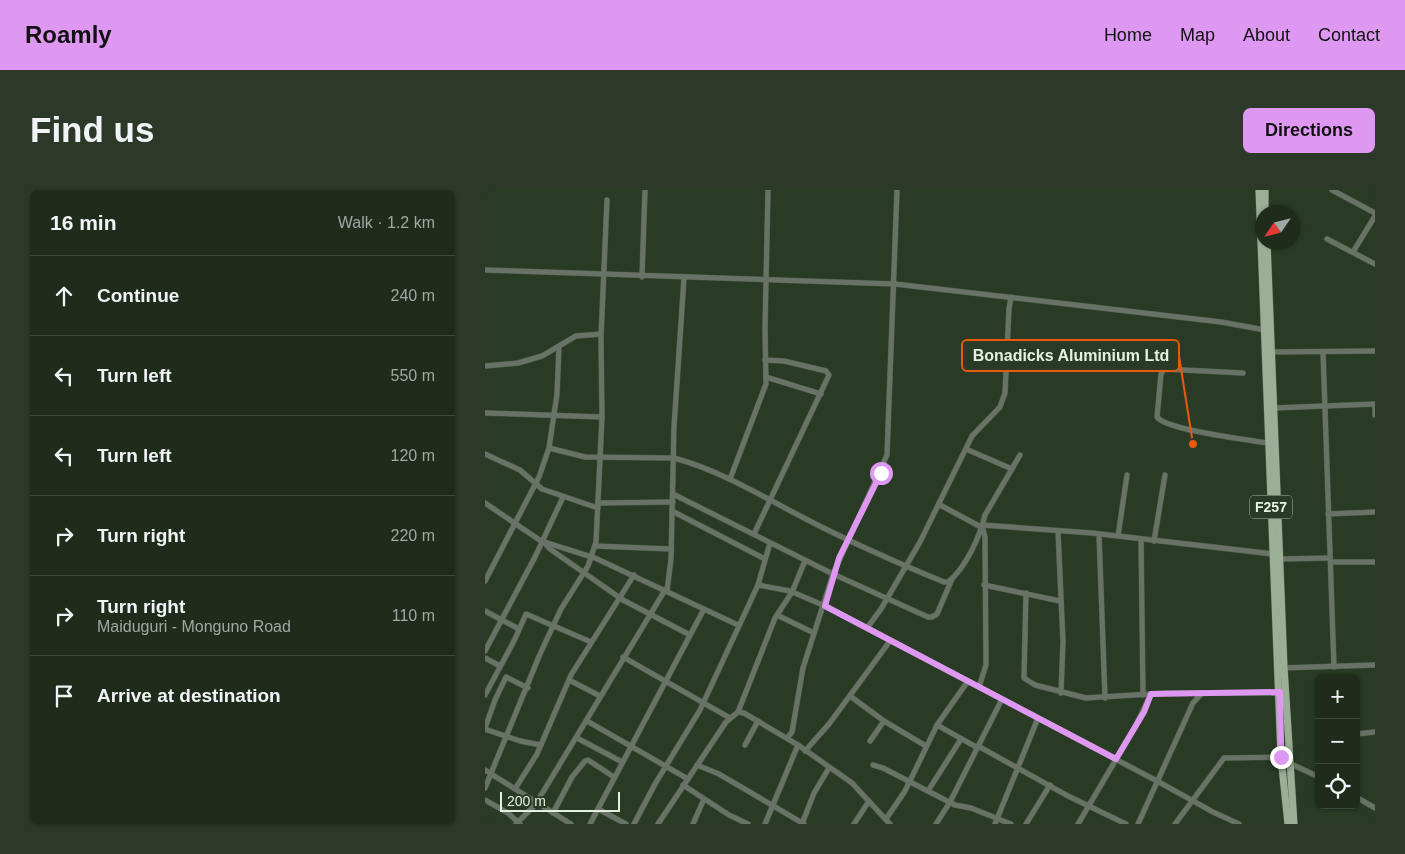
<!DOCTYPE html>
<html lang="en">
<head>
<meta charset="utf-8">
<style>
	:root { --surface:#1f2c1b; --page:#2c3828; --text:#f1f3f6; --muted:#a1a7a3; --line:#3c483a; --accent:#df98f2 }
	body { margin:0; font-family:Arial,sans-serif; background:var(--page); color:var(--text) }
	.controls { position:absolute; right:15px; bottom:15px; display:grid; overflow:hidden; border-radius:8px; box-shadow:0 1px 4px #0004 }
	.controls button { width:45px; height:45px; display:grid; place-items:center; padding:0; border:0; border-bottom:1px solid var(--line); background:var(--surface); color:var(--text); font:25px sans-serif }
	.compass { position:absolute; left:770px; top:15px; width:45px; height:45px; border-radius:50%; background:var(--surface); box-shadow:0 1px 4px #0004; rotate:235deg }
	.scale { position:absolute; left:15px; bottom:12px; width:120px; box-sizing:border-box; padding-left:5px; border:2px solid #e4f0e1; border-top:0; font-size:14px; line-height:18px; white-space:nowrap; color:#e4f0e1; -webkit-text-stroke:4px #293b24; paint-order:stroke }
	.stop { position:absolute; width:15px; height:15px; margin:-11px; border:4px solid #df98f2; border-radius:50%; background:#fff }
	.stop.end { background:#df98f2; border-color:#fff; box-shadow:0 1px 5px #0008 }
	.list { margin:0; padding:0; list-style:none }
	h2 { display:flex; justify-content:space-between; align-items:center; height:65px; margin:0; padding:0 20px; font-size:21px }
	h2 small { font-size:16px; font-weight:400; color:var(--muted) }
	.list li { display:grid; grid-template-columns:32px 1fr auto; gap:15px; align-items:center; box-sizing:border-box; height:80px; padding:0 20px; border-top:1px solid var(--line) }
	.list b { display:block; font-size:19px; white-space:nowrap }
	.list p { margin:0; font-size:16px; white-space:nowrap; color:var(--muted) }
	.list em { font-size:16px; font-style:normal; color:var(--muted) }
	.icon { flex:none; width:28px; height:28px; fill:none; stroke:currentColor; stroke-width:2; stroke-linecap:round; stroke-linejoin:round }
	.map { position:relative; flex:none; width:890px; height:634px; overflow:hidden; border-radius:8px }
	header { display:flex; align-items:center; gap:30px; box-sizing:border-box; height:70px; padding:0 25px; background:var(--accent); color:#111 }
	header strong { font-size:24px }
	nav { display:flex; gap:28px; margin-inline-start:auto; font-size:18px }
	.intro { display:flex; align-items:center; justify-content:space-between; box-sizing:border-box; height:120px; padding:0 30px }
	h1 { margin:0; font-size:35px }
	.button { padding:12px 22px; border-radius:8px; background:var(--accent); color:#111; font-size:18px; font-weight:700 }
	main { display:flex; gap:30px; padding:0 30px }
	aside { flex:1; background:var(--surface); border-radius:8px; box-shadow:0 1px 4px #0004 }
	.map>svg:first-child { display:block }
	.lines { fill:none; stroke-linecap:round; stroke-linejoin:round }
	.minor-casing { stroke:#475842; stroke-width:6 }
	.major-casing { stroke:#475842; stroke-width:8 }
	.minor { stroke:#697267; stroke-width:5 }
	.major { stroke:#9bae96; stroke-width:7 }
	.route { stroke:#df98f2; stroke-width:6 }
	.labels { text-anchor:middle; stroke-width:4.5; stroke-linejoin:round; paint-order:stroke }
	.shield { fill:#293b24; stroke:#acbaa8; stroke-width:1 }
	.shield-label { font-size:14px; font-weight:bold; fill:#e4f0e1 }
	.leader { fill:none; stroke:#e8590c; stroke-width:2 }
	.callout-dot { fill:#e8590c; stroke:#293b24; stroke-width:2 }
	.callout { fill:#293b24; stroke:#e8590c; stroke-width:2 }
	.callout-label { font-size:16px; text-anchor:middle; font-weight:bold; fill:#e4f0e1 }
</style>
</head>
<body>
<header>
<strong>Roamly</strong>
<nav><a>Home</a><a>Map</a><a>About</a><a>Contact</a></nav>
</header>
<div class="intro"><h1>Find us</h1><a class="button">Directions</a></div>
<main>
<aside>
<h2>16 min<small>Walk · 1.2 km</small></h2>
<ul class="list">
<li><svg class="icon" aria-label="ahead" viewBox="0 0 24 24"><path d="M12 20V5M6 11l6-6 6 6"/></svg><div><b>Continue</b></div><em>240 m</em></li>
<li><svg class="icon" aria-label="left" viewBox="0 0 24 24"><path d="M17 20v-9H6M10 6l-5 5 5 5"/></svg><div><b>Turn left</b></div><em>550 m</em></li>
<li><svg class="icon" aria-label="left" viewBox="0 0 24 24"><path d="M17 20v-9H6M10 6l-5 5 5 5"/></svg><div><b>Turn left</b></div><em>120 m</em></li>
<li><svg class="icon" aria-label="right" viewBox="0 0 24 24"><path d="M7 20v-9h11M14 6l5 5-5 5"/></svg><div><b>Turn right</b></div><em>220 m</em></li>
<li><svg class="icon" aria-label="right" viewBox="0 0 24 24"><path d="M7 20v-9h11M14 6l5 5-5 5"/></svg><div><b>Turn right</b><p>Maiduguri - Monguno Road</p></div><em>110 m</em></li>
<li><svg class="icon" aria-label="arrive" viewBox="0 0 24 24"><path d="M6 21V4h12l-3 4 3 4H6"/></svg><div><b>Arrive at destination</b></div></li>
</ul>
</aside>
<div class="map">
<svg width="890" height="634" viewBox="0 0 890 634">
	<rect width="100%" height="100%" fill="#293b24"/>
	<g class="lines">
		<defs>
			<g id="minor">
				<polyline points="847,0 890,23"/>
				<polyline points="842,49 890,74"/>
				<polyline points="868,62 890,26"/>
				<polyline points="0,80 410,94 736,132 780,140"/>
				<polyline points="157,87 160,0"/>
				<polyline points="786,162 890,161"/>
				<polyline points="838,162 849,477"/>
				<polyline points="0,176 33,173 57,166 91,146 116,144"/>
				<path d="M758,183L679,179L676,184L672,227C681,240 763,250 783,253"/>
				<polyline points="281,187 336,204"/>
				<polyline points="890,214 890,225"/>
				<polyline points="789,218 890,214"/>
				<polyline points="0,223 117,227"/>
				<path d="M64,258L100,267L189,268C234,280 275,305 317,327C363,351 410,372 459,392H463C481,378 495,346 500,325L535,265"/>
				<polyline points="481,259 527,279"/>
				<polyline points="0,264 35,280 57,299 113,318"/>
				<polyline points="245,289 281,194 280,138 283,0"/>
				<polyline points="188,304 348,384 443,427 447,427 452,424 467,389"/>
				<polyline points="0,313 56,351 110,368 253,435"/>
				<polyline points="113,313 188,312"/>
				<polyline points="455,315 496,337"/>
				<polyline points="187,321 280,369"/>
				<polyline points="843,324 890,322"/>
				<polyline points="497,335 607,343 788,364"/>
				<polyline points="573,341 578,452 576,503"/>
				<polyline points="269,344 344,185 341,181 299,171 280,170"/>
				<polyline points="614,344 620,508"/>
				<polyline points="633,346 642,285"/>
				<polyline points="656,349 658,505"/>
				<polyline points="58,351 65,359 138,410 205,445"/>
				<polyline points="669,351 680,285"/>
				<polyline points="110,356 186,359"/>
				<polyline points="795,369 845,368"/>
				<polyline points="846,372 890,372"/>
				<polyline points="0,391 54,287 64,258 72,204 74,157"/>
				<polyline points="273,395 305,401 340,416 672,591 728,622 754,634"/>
				<polyline points="499,395 575,411"/>
				<polyline points="182,401 186,369 189,237 199,88"/>
				<polyline points="541,403 539,488 550,495 601,508 681,503 795,503"/>
				<polyline points="0,421 34,439"/>
				<polyline points="292,425 329,443"/>
				<polyline points="382,438 396,419 435,352 487,246 515,217 520,203 524,119 526,107"/>
				<polyline points="0,461 50,367 78,307"/>
				<polyline points="138,467 245,528"/>
				<polyline points="0,468 15,476"/>
				<polyline points="796,478 890,475"/>
				<polyline points="84,490 115,506"/>
				<polyline points="494,497 501,475 500,347 497,335"/>
				<polyline points="0,505 29,451 41,424 106,452"/>
				<polyline points="365,506 399,531 441,556"/>
				<polyline points="253,522 259,523 313,555 367,593 405,634"/>
				<polyline points="102,531 203,589"/>
				<polyline points="452,535 493,558"/>
				<polyline points="0,538 10,510 21,487 43,498"/>
				<polyline points="0,539 35,551 56,555"/>
				<polyline points="871,544 890,542"/>
				<polyline points="92,548 137,572"/>
				<polyline points="302,548 307,542 318,478 348,384 402,265 412,0"/>
				<polyline points="385,551 399,531"/>
				<polyline points="260,555 273,531"/>
				<polyline points="493,556 583,606 641,634"/>
				<polyline points="320,561 344,534 405,451"/>
				<polyline points="804,573 834,587"/>
				<polyline points="212,575 234,584 319,634"/>
				<polyline points="388,575 398,578 470,615 486,618 526,634"/>
				<polyline points="0,580 86,634"/>
				<polyline points="198,595 244,625 263,634"/>
				<polyline points="0,598 55,464 76,419 103,376 111,352 117,227 116,147 122,10"/>
				<polyline points="30,599 52,564 86,485 149,385"/>
				<polyline points="443,601 476,549"/>
				<polyline points="871,607 890,618"/>
				<polyline points="0,610 23,623 35,634"/>
				<polyline points="113,619 141,634"/>
				<polyline points="68,623 87,587 100,571 103,570 129,587"/>
				<polyline points="401,629 420,601 452,535 483,491"/>
				<polyline points="31,634 49,616 58,602 180,400"/>
				<polyline points="105,634 219,419"/>
				<polyline points="149,634 170,594 215,520 273,395 285,353"/>
				<polyline points="173,634 241,532 253,522 290,428 307,402 320,371"/>
				<polyline points="208,634 219,609"/>
				<polyline points="280,634 313,555"/>
				<polyline points="317,634 329,603 344,578"/>
				<polyline points="369,634 384,611"/>
				<polyline points="451,634 465,612 517,509"/>
				<polyline points="510,634 553,528"/>
				<polyline points="541,634 565,595"/>
				<polyline points="593,634 649,539 666,504"/>
				<polyline points="653,634 708,513 717,503"/>
				<polyline points="690,634 739,568 796,567"/>
			</g>
			<g id="major">
				<polyline points="774,0 796,567 803,634"/>
				<polyline points="780,0 780,22"/>
				<polyline points="782,52 799,477 809,634"/>
			</g>
		</defs>
		<use href="#minor" class="minor-casing"/>
		<use href="#major" class="major-casing"/>
		<use href="#minor" class="minor"/>
		<use href="#major" class="major"/>
	</g>
	<g class="lines">
		<polyline class="route" points="396,283 354,368 340,416 631,569 659,522 666,504 795,502 796,567"/>
	</g>
	<g class="labels">
		<rect class="shield" x="765" y="305.5" width="42" height="23" rx="4"/>
		<g class="shield-label">
			<text x="786" y="322">F257</text>
		</g>
	</g>
	<path class="leader" d="M708 254L694 166"/>
	<circle class="callout-dot" cx="708" cy="254" r="5"/>
	<rect class="callout" x="477" y="150" width="217" height="31" rx="5"/>
	<g class="callout-label">
		<text x="586" y="171">Bonadicks Aluminium Ltd</text>
	</g>
</svg>
<div class="controls">
<button>+</button>
<button>−</button>
<button><svg class="icon" aria-label="locate" viewBox="0 0 24 24"><circle cx="12" cy="12" r="6"/><path d="M12 2v4M12 18v4M2 12h4M18 12h4"/></svg></button>
</div>
<svg class="compass" viewBox="-18 -18 36 36"><path d="M0-13l5 13h-10z" fill="#e53935"/><path d="M0 13l5-13h-10z" fill="#a1a7a3"/></svg>
<div class="scale">200 m</div>
<div class="stop" style="left:396px;top:283px"></div>
<div class="stop end" style="left:796px;top:567px"></div>
</div>
</main>
</body>
</html>
